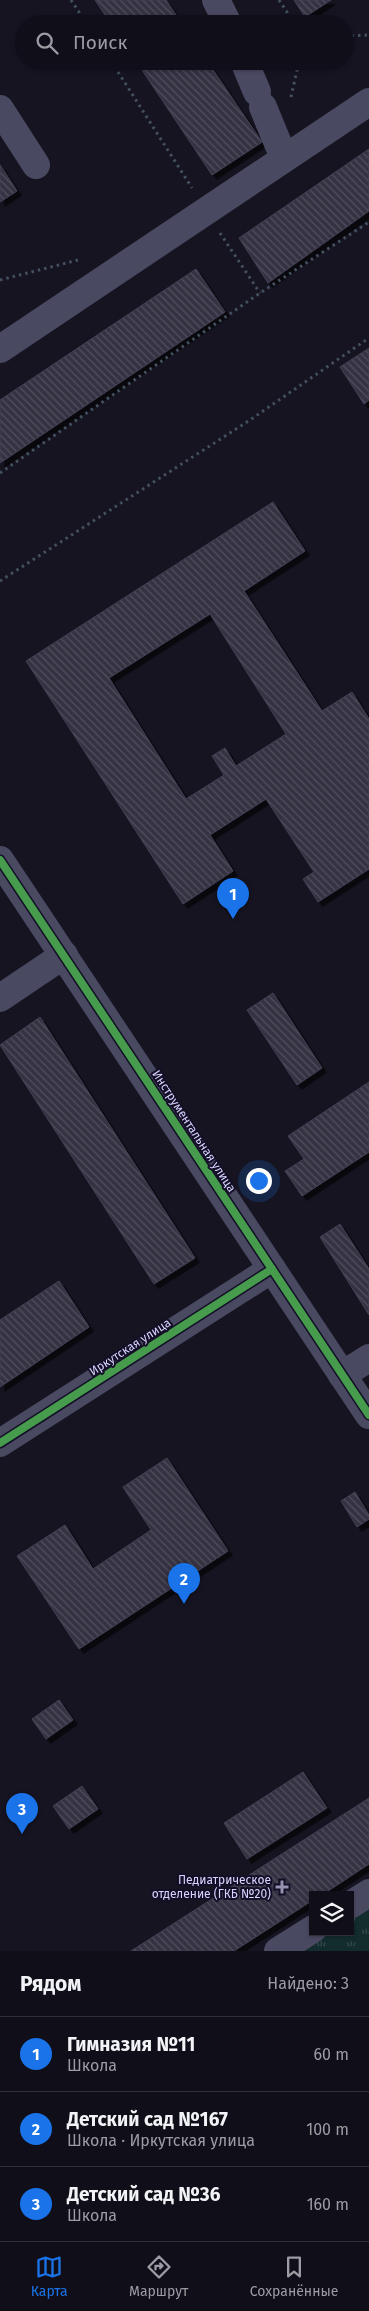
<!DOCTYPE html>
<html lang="ru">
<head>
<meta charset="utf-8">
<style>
	:root { --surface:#100f19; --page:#191822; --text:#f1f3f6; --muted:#9c9ca2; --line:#302f38; --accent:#1a73e8 }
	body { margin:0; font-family:"Fira Sans",sans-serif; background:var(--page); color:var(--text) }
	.controls { position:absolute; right:15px; bottom:15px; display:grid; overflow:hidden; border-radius:0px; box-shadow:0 1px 4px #0004 }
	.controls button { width:45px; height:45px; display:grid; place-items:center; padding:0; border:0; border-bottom:1px solid var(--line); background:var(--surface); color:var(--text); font:25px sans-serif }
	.you { position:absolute; left:258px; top:1180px; width:18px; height:18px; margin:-12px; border:4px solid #fff; border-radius:50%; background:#1a73e8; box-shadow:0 0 0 8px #1a73e833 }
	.badge { display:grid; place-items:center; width:32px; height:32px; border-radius:50%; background:var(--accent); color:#fff; font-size:16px; font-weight:700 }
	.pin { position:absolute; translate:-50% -41px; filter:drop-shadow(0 1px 2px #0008) }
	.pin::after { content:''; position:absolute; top:26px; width:18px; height:15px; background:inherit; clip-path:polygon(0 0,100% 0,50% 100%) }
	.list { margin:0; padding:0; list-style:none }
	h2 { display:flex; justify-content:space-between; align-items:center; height:65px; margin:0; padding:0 20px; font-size:21px }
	h2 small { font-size:16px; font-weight:400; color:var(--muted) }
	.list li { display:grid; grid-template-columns:32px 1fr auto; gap:15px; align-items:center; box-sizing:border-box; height:75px; padding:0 20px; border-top:1px solid var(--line) }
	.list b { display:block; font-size:19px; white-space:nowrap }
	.list p { margin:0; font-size:16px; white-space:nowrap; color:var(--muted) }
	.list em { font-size:16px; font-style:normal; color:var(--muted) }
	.icon { flex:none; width:28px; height:28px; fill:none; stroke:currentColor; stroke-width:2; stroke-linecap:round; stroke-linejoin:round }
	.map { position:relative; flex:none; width:369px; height:1951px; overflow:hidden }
	.search { position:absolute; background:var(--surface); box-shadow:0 1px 4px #0004; left:15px; right:15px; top:15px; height:55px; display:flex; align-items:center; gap:12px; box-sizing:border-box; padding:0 18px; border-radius:28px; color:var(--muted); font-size:19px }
	.sheet { height:290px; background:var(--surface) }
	nav { display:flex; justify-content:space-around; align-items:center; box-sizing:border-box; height:70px; border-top:1px solid var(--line); background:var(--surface); font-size:14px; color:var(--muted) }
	nav a { display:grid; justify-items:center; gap:2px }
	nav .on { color:var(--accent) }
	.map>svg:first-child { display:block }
	.park { fill:url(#park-tufts) }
	.building { fill:url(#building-back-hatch); stroke:#433f54; fill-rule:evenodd; filter:url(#shadow) }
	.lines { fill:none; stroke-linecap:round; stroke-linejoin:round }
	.path { stroke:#44505f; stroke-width:3; stroke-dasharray:2.5 4; stroke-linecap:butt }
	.minor { stroke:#4a4962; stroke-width:28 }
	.cycleway-casing { stroke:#130f26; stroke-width:11 }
	.cycleway { stroke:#469c4c; stroke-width:8 }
	.poi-dot { fill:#9591b1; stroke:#130f26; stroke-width:2 }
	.labels { text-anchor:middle; stroke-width:4; stroke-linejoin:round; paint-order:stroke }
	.street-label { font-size:12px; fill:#d9d4ff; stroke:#130f26 }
	.poi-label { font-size:12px; fill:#d9d4ff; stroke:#130f26; text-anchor:end }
</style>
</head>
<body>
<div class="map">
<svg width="369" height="1951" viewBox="0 0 369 1951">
	<defs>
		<pattern id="park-tufts" width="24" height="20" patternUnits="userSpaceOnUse" patternTransform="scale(1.25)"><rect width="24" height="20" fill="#132c2d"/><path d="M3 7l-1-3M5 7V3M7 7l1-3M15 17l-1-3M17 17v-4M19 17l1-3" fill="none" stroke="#354a4c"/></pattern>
		<pattern id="building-back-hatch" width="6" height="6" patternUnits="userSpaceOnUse" patternTransform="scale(1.25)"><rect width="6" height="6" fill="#343243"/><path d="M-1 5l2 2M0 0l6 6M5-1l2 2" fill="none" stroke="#514f5f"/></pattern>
		<filter id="shadow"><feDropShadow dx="4.5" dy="4.5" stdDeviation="0" flood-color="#0009"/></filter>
	</defs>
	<rect width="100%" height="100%" fill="#161421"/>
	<polygon class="park" points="369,1906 369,1951 300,1951 329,1932 350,1932 350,1919"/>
	<g class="building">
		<polygon points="95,0 166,0 182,24 111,24"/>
		<polygon points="294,0 331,0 305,17"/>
		<polygon points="136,61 207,61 262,142 212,175"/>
		<polygon points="369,149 369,211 268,283 239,238"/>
		<polygon points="0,165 17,191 0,202"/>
		<polygon points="196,269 225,312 0,463 0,400"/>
		<polygon points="369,348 369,400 364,404 340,367"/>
		<path d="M273,502L305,551L244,591L322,711L352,692L369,719V869L318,902L303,879L314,872L266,799L210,835L233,871L183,904L26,661ZM210,614L286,734L236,766L225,748L212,756L224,775L186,799L109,678Z"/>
		<polygon points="273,993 322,1068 297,1085 247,1010"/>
		<polygon points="40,1017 195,1258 154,1284 0,1045"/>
		<polygon points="369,1082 369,1152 302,1196 285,1171 304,1159 288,1136"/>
		<polygon points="340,1224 369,1269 369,1315 320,1237"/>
		<polygon points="59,1281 89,1327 0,1387 0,1320"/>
		<polygon points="167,1458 228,1551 79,1649 17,1556 65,1525 93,1569 151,1530 123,1487"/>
		<polygon points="355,1492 369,1515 369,1519 357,1527 341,1501"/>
		<polygon points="59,1700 73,1720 46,1739 32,1719"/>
		<polygon points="303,1772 327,1808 247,1859 224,1823"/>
		<polygon points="82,1786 98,1809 69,1829 53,1806"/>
		<polygon points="369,1798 369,1864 322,1895 313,1895 313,1900 234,1951 131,1951"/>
	</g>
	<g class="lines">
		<g class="path">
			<polyline points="71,0 87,24"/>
			<polyline points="279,0 295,24"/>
			<polyline points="345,36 369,35"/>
			<polyline points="111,61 192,188"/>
			<polyline points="291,97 299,61"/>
			<polyline points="220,233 260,293"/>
			<polyline points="0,280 82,259"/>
			<polyline points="0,473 260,293 369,222"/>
			<polyline points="0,581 250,420 369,338"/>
		</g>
		<g class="minor">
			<polyline points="216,0 228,24"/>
			<polyline points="244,61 257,92"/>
			<polyline points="263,107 279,146 290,154"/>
			<polyline points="0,109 36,165"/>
			<polyline points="0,349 369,102"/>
			<polyline points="0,860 369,1415"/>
			<polyline points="0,998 64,955"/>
			<polyline points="342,1375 369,1358"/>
			<polyline points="0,1443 272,1269"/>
			<polyline points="350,1905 369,1893"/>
			<polyline points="278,1951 313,1929"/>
		</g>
		<defs>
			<g id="cycleway">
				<polyline points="0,860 369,1415"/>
				<polyline points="0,1443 272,1269"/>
			</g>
		</defs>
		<use href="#cycleway" class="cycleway-casing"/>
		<use href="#cycleway" class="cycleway"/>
	</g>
	<path class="poi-dot" d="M279.5 1879.5h5v5h5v5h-5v5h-5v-5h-5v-5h5z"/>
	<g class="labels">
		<g class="street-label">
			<text transform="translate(194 1131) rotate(57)" y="4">Инструментальная улица</text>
			<text transform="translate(130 1347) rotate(-33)" y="4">Иркутская улица</text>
		</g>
		<g class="poi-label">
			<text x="271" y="1884">Педиатрическое<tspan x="271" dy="14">отделение (ГКБ №20)</tspan></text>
		</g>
	</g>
</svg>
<div class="controls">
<button><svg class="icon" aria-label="layers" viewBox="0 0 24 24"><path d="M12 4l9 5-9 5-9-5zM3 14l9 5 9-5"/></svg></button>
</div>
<div class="you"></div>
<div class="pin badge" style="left:233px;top:919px">1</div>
<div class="pin badge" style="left:184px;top:1604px">2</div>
<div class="pin badge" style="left:22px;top:1834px">3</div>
<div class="search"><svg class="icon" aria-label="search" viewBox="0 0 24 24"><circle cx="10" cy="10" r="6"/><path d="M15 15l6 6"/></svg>Поиск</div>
</div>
<section class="sheet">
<h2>Рядом<small>Найдено: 3</small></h2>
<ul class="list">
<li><span class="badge">1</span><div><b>Гимназия №11</b><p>Школа</p></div><em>60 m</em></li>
<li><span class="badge">2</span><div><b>Детский сад №167</b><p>Школа · Иркутская улица</p></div><em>100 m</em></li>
<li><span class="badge">3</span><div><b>Детский сад №36</b><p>Школа</p></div><em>160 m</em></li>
</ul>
</section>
<nav>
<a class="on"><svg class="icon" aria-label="map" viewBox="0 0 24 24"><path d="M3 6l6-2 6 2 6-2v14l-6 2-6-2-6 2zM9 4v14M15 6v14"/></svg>Карта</a>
<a><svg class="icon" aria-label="directions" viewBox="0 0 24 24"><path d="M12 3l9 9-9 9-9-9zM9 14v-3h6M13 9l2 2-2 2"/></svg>Маршрут</a>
<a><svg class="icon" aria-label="saved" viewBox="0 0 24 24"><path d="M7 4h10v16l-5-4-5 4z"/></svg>Сохранённые</a>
</nav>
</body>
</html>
